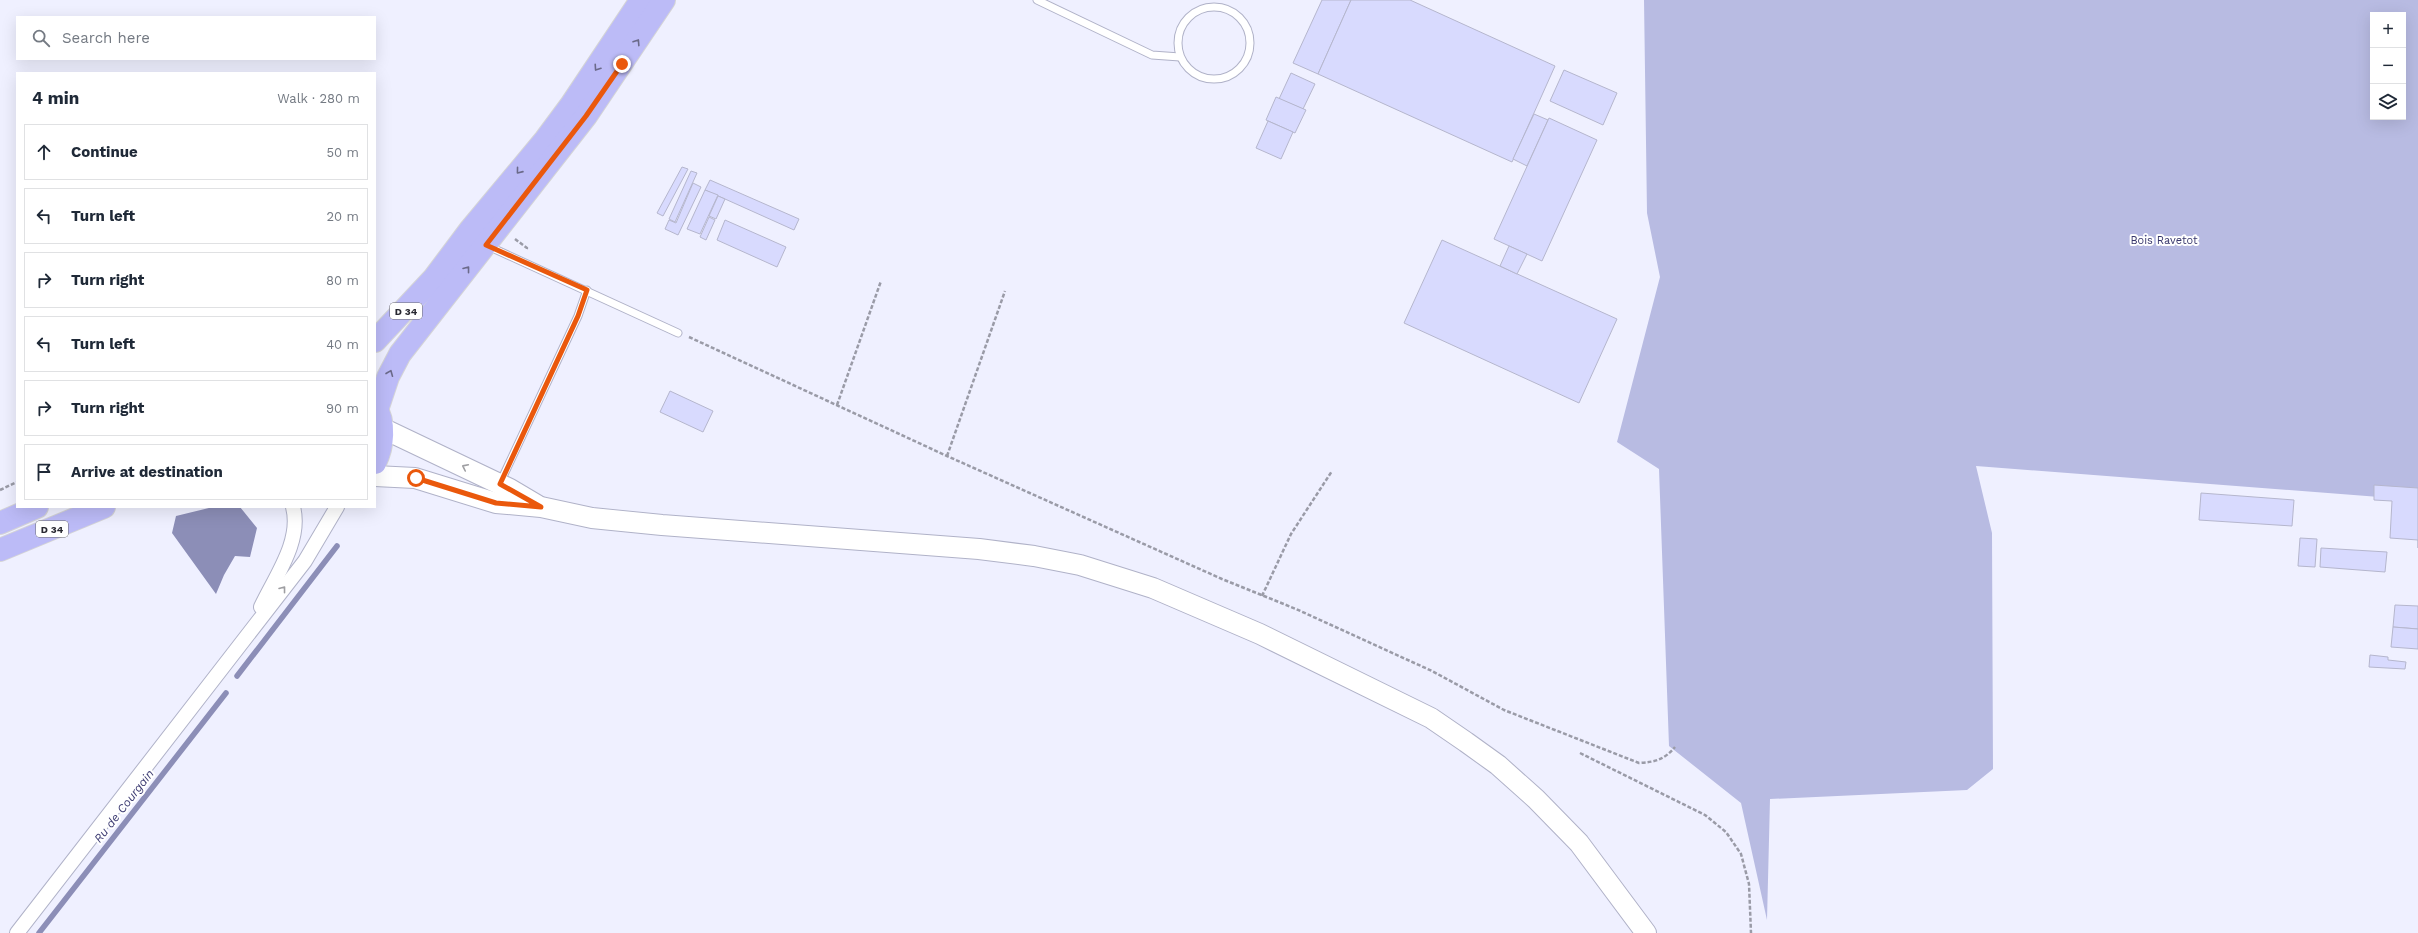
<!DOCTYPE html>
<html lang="en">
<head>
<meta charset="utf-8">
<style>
	:root { --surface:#fff; --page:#f2f2f3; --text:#1f2937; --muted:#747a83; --line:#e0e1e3 }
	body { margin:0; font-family:"Work Sans",sans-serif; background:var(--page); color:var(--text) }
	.controls { position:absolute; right:12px; top:12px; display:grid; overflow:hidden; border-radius:0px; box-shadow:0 4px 16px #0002 }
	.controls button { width:36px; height:36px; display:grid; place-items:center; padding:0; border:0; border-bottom:1px solid var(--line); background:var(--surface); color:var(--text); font:20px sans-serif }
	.stop { position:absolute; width:12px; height:12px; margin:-9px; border:3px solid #ea580c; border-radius:50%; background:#fff }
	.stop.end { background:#ea580c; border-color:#fff; box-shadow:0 1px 4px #0008 }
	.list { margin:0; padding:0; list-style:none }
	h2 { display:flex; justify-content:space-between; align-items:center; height:52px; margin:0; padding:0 16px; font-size:17px }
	h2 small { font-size:13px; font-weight:400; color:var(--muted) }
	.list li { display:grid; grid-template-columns:26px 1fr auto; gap:12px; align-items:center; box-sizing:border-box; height:56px; margin:0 8px 8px; padding:0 8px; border:1px solid var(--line); border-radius:0px }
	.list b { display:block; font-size:15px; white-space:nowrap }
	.list em { font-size:13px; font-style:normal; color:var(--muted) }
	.icon { flex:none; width:22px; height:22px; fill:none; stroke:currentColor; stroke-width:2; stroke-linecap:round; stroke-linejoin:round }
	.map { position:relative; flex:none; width:2418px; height:933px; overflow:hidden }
	.search { position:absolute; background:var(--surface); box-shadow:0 4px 16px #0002; left:16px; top:16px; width:360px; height:44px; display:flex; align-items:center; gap:10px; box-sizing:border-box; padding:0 14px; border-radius:0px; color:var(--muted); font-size:15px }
	.panel { position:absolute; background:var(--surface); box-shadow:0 4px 16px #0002; left:16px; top:72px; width:360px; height:436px; border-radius:0px }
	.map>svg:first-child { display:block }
	.green { fill:#b8bbe2; fill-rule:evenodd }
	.water { fill:#8c8eb7 }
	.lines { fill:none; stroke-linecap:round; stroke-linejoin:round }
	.stream { stroke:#8c8eb7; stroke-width:5.5 }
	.building { fill:#d8dafe; stroke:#b5b6cd }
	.service-casing { stroke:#b0b2c8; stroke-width:9 }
	.minor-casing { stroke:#b0b2c8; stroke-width:16 }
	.secondary-casing { stroke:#b0b2c8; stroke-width:22 }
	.primary-casing { stroke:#d4d4d6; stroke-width:24 }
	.path { stroke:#9a9ba7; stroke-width:2.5; stroke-dasharray:4 2; stroke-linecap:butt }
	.service { stroke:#fff; stroke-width:7 }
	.minor { stroke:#fff; stroke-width:14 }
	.secondary { stroke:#fff; stroke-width:20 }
	.primary { stroke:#bcbbf7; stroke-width:22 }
	.oneway { stroke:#6b6a8a }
	.oneway2 { stroke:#9e9ea2 }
	.route { stroke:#ea580c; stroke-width:5 }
	.labels { text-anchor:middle; stroke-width:4; stroke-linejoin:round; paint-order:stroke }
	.shield { fill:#fff; stroke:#68686f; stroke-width:1 }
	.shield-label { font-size:10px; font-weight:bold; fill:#282831 }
	.park-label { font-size:11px; fill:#37366b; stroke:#fff }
	.water-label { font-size:12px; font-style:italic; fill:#3f3e74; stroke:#fff }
</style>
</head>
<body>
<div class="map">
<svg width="2418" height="933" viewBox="0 0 2418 933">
	<rect width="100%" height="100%" fill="#eff0ff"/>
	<path class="green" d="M1644,0H2418V500L1976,466L1992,533L1993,769L1967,790L1770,799L1767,920L1741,803L1669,746L1659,469L1617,442L1660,277L1647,213ZM2373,15H2403V117H2373Z"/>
	<polygon class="water" points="213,507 240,507 257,528 250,557 235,556 224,575 216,594 172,533 176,516"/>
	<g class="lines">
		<g class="stream">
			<polyline points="237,676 337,546"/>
			<polyline points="39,933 226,693"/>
		</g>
	</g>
	<g class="building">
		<polygon points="1322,0 1351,0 1318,74 1293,63"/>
		<polygon points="1351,0 1410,0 1555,66 1512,162 1318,74"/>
		<polygon points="1564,70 1617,93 1603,125 1550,101"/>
		<polygon points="1291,73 1315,84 1303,109 1279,99"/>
		<polygon points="1276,97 1306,110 1295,133 1266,120"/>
		<polygon points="1534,114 1548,120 1527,166 1513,159"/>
		<polygon points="1549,118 1597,140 1542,261 1494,239"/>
		<polygon points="1268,121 1293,132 1281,159 1256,148"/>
		<polygon points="682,167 688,169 663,216 657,213"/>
		<polygon points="691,171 697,173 675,222 669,219"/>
		<polygon points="710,180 799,219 794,230 705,190"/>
		<polygon points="693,183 701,187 678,235 665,229 669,220 676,223"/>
		<polygon points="705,190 718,195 700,234 687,229"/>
		<polygon points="718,196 725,199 716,219 709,216"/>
		<polygon points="709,217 715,220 706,240 700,237"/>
		<polygon points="725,220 786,247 777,267 717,240"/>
		<polygon points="1442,240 1617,319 1579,403 1404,323"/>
		<polygon points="1509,246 1527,254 1517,274 1500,266"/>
		<polygon points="670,391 713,411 703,432 660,412"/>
		<polygon points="2374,485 2418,488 2418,548 2418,540 2390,538 2392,501 2374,500"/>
		<polygon points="2201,493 2294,500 2292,526 2199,520"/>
		<polygon points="2300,538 2317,539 2315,567 2298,566"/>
		<polygon points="2321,548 2387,552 2385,572 2320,567"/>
		<polygon points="2395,605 2418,606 2418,629 2393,627"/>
		<polygon points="2393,627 2418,629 2418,649 2391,647"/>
		<polygon points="2370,655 2388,657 2388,660 2406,662 2405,669 2369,667"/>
	</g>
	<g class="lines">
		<defs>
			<g id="service">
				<polyline points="1037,0 1152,55 1180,57"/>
				<circle cx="1214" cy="43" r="36"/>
				<polyline points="488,246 678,333"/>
				<polyline points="500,483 578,316 587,290"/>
			</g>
			<g id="minor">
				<path d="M261,607C275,577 302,541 293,507"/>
				<polyline points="17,933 305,561 337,507"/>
			</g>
			<g id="secondary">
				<polyline points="382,428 510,489 537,505"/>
				<polyline points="375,476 415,478 496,503 541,507 592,518 662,525 979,549 1034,556 1080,565 1153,588 1260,634 1431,718 1466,742 1498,765 1536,799 1579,843 1646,933"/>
			</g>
			<g id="primary">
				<polyline points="375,341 434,278 470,230 545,140 571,105 641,0"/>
				<path d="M375,406C386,423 383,446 375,463"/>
				<polyline points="377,410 388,377 400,354 586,116 664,0"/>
				<polyline points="0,523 37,507"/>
				<polyline points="0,550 104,507"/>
			</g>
		</defs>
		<use href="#service" class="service-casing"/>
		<use href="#minor" class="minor-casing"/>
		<use href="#secondary" class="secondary-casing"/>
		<use href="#primary" class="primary-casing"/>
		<g class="path">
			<polyline points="515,239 527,248 526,250"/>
			<path d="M689,337L947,456L1222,579L1296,609L1432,671L1504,710L1639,763C1655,762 1664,760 1675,747"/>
			<polyline points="837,405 881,281"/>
			<polyline points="947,456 1005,291"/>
			<polyline points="0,490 17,482"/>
			<polyline points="1262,596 1291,534 1332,471"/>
			<polyline points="1580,753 1705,815 1726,832 1741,854 1749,884 1751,933"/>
		</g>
		<use href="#service" class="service"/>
		<use href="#minor" class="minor"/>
		<use href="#secondary" class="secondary"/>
		<use href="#primary" class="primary"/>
	</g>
	<defs><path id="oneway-chevron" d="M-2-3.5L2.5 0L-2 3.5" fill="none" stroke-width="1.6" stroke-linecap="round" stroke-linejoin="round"/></defs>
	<g class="oneway">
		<use href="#oneway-chevron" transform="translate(637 42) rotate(-57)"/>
		<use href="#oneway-chevron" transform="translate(597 68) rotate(124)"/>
		<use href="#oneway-chevron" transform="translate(519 171) rotate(129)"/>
		<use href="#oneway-chevron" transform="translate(467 269) rotate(-52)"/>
		<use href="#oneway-chevron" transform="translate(390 373) rotate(-68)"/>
	</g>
	<g class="oneway2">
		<use href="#oneway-chevron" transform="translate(465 467) rotate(-154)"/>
		<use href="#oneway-chevron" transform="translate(283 589) rotate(-52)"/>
	</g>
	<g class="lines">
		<polyline class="route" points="416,478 496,503 541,507 500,484 578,316 587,290 486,245 586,116 622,64"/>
	</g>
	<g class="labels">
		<g class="shield">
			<rect x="390" y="303" width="32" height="16" rx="3"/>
			<rect x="36" y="521" width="32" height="16" rx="3"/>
		</g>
		<g class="shield-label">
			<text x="406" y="315">D 34</text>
			<text x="52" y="533">D 34</text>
		</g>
		<g class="park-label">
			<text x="2164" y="244">Bois Ravetot</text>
		</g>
		<g class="water-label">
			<text transform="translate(124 806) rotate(-52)" y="4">Ru de Courgain</text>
		</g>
	</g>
</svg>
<div class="controls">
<button>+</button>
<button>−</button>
<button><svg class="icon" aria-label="layers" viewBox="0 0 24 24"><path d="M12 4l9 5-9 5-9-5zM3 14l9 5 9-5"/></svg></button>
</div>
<div class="stop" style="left:416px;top:478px"></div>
<div class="stop end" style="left:622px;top:64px"></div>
<div class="search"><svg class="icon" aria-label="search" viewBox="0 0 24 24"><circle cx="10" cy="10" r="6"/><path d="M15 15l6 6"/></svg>Search here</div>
<section class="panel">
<h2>4 min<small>Walk · 280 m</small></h2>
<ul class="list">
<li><svg class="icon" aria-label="ahead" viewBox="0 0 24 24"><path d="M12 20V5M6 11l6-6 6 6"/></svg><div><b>Continue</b></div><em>50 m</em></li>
<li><svg class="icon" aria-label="left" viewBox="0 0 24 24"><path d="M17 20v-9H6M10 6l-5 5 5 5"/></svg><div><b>Turn left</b></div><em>20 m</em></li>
<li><svg class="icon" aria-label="right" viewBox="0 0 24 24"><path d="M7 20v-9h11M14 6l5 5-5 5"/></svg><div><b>Turn right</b></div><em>80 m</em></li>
<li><svg class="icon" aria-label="left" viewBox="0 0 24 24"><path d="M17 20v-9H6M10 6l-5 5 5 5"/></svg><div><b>Turn left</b></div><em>40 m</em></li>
<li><svg class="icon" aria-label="right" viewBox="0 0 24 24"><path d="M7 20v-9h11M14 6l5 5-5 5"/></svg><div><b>Turn right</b></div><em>90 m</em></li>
<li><svg class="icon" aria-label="arrive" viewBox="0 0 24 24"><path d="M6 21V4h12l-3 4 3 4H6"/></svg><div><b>Arrive at destination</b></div></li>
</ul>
</section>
</div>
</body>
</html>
